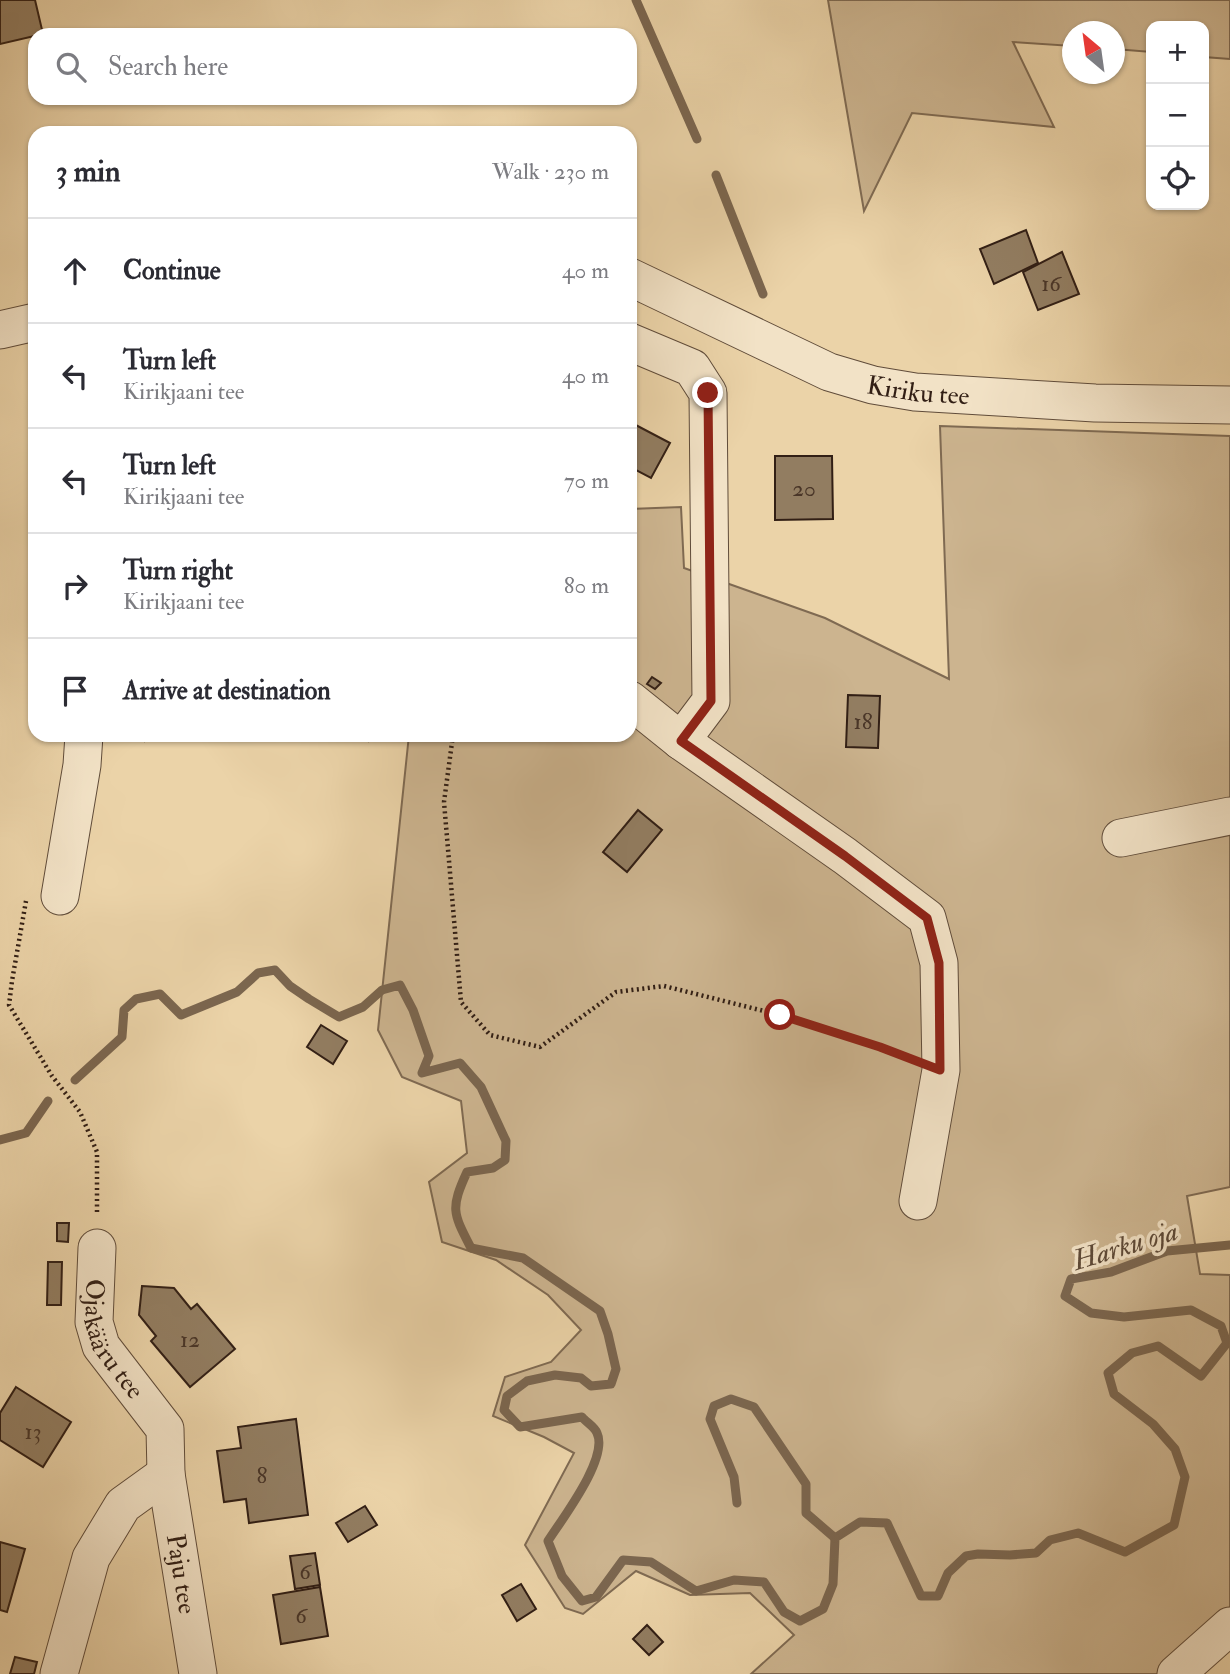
<!DOCTYPE html>
<html lang="en">
<head>
<meta charset="utf-8">
<style>
	:root { --surface:#fff; --page:#f2f2f3; --text:#2b2b33; --muted:#7c7c81; --line:#e1e1e2 }
	body { margin:0; font-family:"IM FELL Double Pica",serif; background:var(--page); color:var(--text) }
	.controls { position:absolute; right:21px; top:21px; display:grid; overflow:hidden; border-radius:14px; box-shadow:0 2px 5px #0004 }
	.controls button { width:63px; height:63px; display:grid; place-items:center; padding:0; border:0; border-bottom:2px solid var(--line); background:var(--surface); color:var(--text); font:35px sans-serif }
	.compass { position:absolute; left:1062px; top:21px; width:63px; height:63px; border-radius:50%; background:var(--surface); box-shadow:0 2px 5px #0004; rotate:331deg }
	.stop { position:absolute; width:21px; height:21px; margin:-16px; border:5px solid #8f2418; border-radius:50%; background:#fff }
	.stop.end { background:#8f2418; border-color:#fff; box-shadow:0 2px 7px #0008 }
	.list { margin:0; padding:0; list-style:none }
	h2 { display:flex; justify-content:space-between; align-items:center; height:91px; margin:0; padding:0 28px; font-size:30px }
	h2 small { font-size:23px; font-weight:400; color:var(--muted) }
	.list li { display:grid; grid-template-columns:46px 1fr auto; gap:21px; align-items:center; box-sizing:border-box; height:105px; padding:0 28px; border-top:2px solid var(--line) }
	.list b { display:block; font-size:26px; white-space:nowrap }
	.list p { margin:0; font-size:23px; white-space:nowrap; color:var(--muted) }
	.list em { font-size:23px; font-style:normal; color:var(--muted) }
	.icon { flex:none; width:38px; height:38px; fill:none; stroke:currentColor; stroke-width:2; stroke-linecap:round; stroke-linejoin:round }
	.map { position:relative; flex:none; width:1230px; height:1674px; overflow:hidden }
	.search { position:absolute; background:var(--surface); box-shadow:0 2px 5px #0004; left:28px; top:28px; width:609px; height:77px; display:flex; align-items:center; gap:18px; box-sizing:border-box; padding:0 24px; border-radius:21px; color:var(--muted); font-size:26px }
	.panel { position:absolute; background:var(--surface); box-shadow:0 2px 5px #0004; left:28px; top:126px; width:609px; height:616px; border-radius:21px }
	.map>svg:first-child { display:block }
	.green { fill:#ccb48f; stroke:#7f6a52; stroke-width:2 }
	.lines { fill:none; stroke-linecap:round; stroke-linejoin:round }
	.stream { stroke:#7b664f; stroke-width:9 }
	.building { fill:#927d61; stroke:#321f15; stroke-width:2 }
	.minor-casing { stroke:#604c3a; stroke-width:39 }
	.path { stroke:#321f15; stroke-width:4.5; stroke-dasharray:2 3.5; stroke-linecap:butt }
	.minor { stroke:#f2e2c6; stroke-width:37 }
	.route { stroke:#8f2418; stroke-width:9 }
	.labels { text-anchor:middle; stroke-width:7; stroke-linejoin:round; paint-order:stroke }
	.number-label { font-size:23px; fill:#4a3628 }
	.street-label { font-size:26px; fill:#321f15; stroke:#f2e2c6 }
	.water-label { font-size:28px; font-style:italic; fill:#5d4937; stroke:#f2e2c6 }
</style>
</head>
<body>
<div class="map">
<svg width="1230" height="1674" viewBox="0 0 1230 1674">
	<rect width="100%" height="100%" fill="#ebd3a8"/>
	<filter id="stains"><feTurbulence type="fractalNoise" baseFrequency=".00286" numOctaves="4"/><feColorMatrix values="0 0 0 0 .2 0 0 0 0 .09 0 0 0 0 .02 0 0 0 .5 -.17"/></filter>
	<radialGradient id="worn" r=".72"><stop offset=".6" stop-color="#630" stop-opacity="0"/><stop offset="1" stop-color="#630" stop-opacity=".3"/></radialGradient>
	<g class="green">
		<polygon points="828,0 1230,0 1230,59 1204,57 1204,26 1151,26 1151,52 1115,49 1114,32 1072,32 1072,46 1013,42 1054,127 912,113 864,211"/>
		<polygon points="940,426 1230,436 1230,1187 1187,1196 1200,1274 1230,1275 1230,1607 1168,1674 751,1674 794,1635 750,1593 690,1595 636,1571 583,1614 565,1608 525,1545 574,1453 544,1437 493,1416 505,1377 551,1362 581,1330 548,1295 496,1260 442,1242 429,1182 467,1153 461,1101 402,1077 378,1030 409,735 630,735 630,509 681,507 684,568 825,618 949,679"/>
	</g>
	<g class="lines">
		<g class="stream">
			<polyline points="636,0 697,139"/>
			<polyline points="716,175 763,294"/>
			<path d="M75,1080L122,1037L124,1010L136,999L160,994L181,1015L237,992L258,973L275,970L290,986L309,999L339,1017L363,1007L382,990L400,985L413,1010L429,1056L422,1073L460,1063L481,1087L506,1141L505,1160L493,1168L467,1172C450,1209 453,1213 471,1248L523,1258L600,1311L608,1334L616,1369L611,1384L591,1386L581,1378L555,1375L527,1381L507,1396L504,1410L520,1427L582,1417C586,1422 595,1427 597,1433C609,1458 562,1519 548,1541L562,1576L582,1601L596,1597L623,1560L651,1562L696,1591L734,1580L764,1582L784,1612L800,1621L823,1609L833,1584L835,1538L860,1522L887,1523L921,1596H938L948,1573L966,1556L978,1554L1010,1555L1036,1553L1050,1540L1078,1533L1125,1552L1174,1525L1185,1477L1175,1449L1153,1424L1114,1394L1108,1373L1132,1353L1158,1346L1201,1376L1227,1343L1221,1326L1191,1310L1124,1317L1091,1313L1065,1296L1071,1279L1111,1272L1167,1251L1230,1245"/>
			<polyline points="0,1140 26,1133 48,1101"/>
			<polyline points="737,1503 734,1477 710,1419 714,1406 731,1399 754,1407 806,1484 806,1513 835,1538"/>
		</g>
	</g>
	<g class="building">
		<polygon points="0,0 35,0 43,34 0,44"/>
		<polygon points="1026,230 1038,263 994,284 980,249"/>
		<polygon points="1062,252 1079,294 1038,310 1023,272"/>
		<polygon points="630,422 670,443 651,478 630,467"/>
		<polygon points="775,456 832,456 833,519 775,520"/>
		<polygon points="652,677 661,683 655,689 647,684"/>
		<polygon points="848,695 880,696 878,748 846,747"/>
		<polygon points="144,735 175,735 145,741"/>
		<polygon points="337,735 382,735 381,738 369,736 368,741"/>
		<polygon points="638,810 662,830 627,872 603,852"/>
		<polygon points="321,1025 347,1041 333,1064 307,1047"/>
		<polygon points="57,1223 69,1223 68,1242 57,1241"/>
		<polygon points="48,1262 62,1262 61,1305 47,1305"/>
		<polygon points="142,1286 174,1288 191,1309 197,1304 235,1349 190,1387 151,1341 156,1336 139,1315"/>
		<polygon points="16,1387 71,1422 43,1467 0,1440 0,1413"/>
		<polygon points="296,1419 308,1515 249,1523 246,1499 224,1502 217,1451 241,1448 238,1427"/>
		<polygon points="365,1506 377,1525 348,1542 336,1523"/>
		<polygon points="0,1542 25,1549 7,1612 0,1610"/>
		<polygon points="315,1553 320,1585 295,1589 290,1556"/>
		<polygon points="521,1584 536,1609 517,1621 502,1595"/>
		<polygon points="320,1587 328,1636 281,1644 273,1595"/>
		<polygon points="647,1625 663,1642 649,1655 633,1639"/>
		<polygon points="15,1657 37,1662 34,1674 10,1674"/>
	</g>
	<g class="lines">
		<defs>
			<g id="minor">
				<path id="s1" d="M630,277L829,372L873,385L915,392L1095,403L1230,405"/>
				<polyline points="0,330 35,322"/>
				<polyline points="630,342 692,368 708,393 711,701 681,741 630,700"/>
				<polyline points="681,741 845,856 927,918 939,963 941,1070 918,1201"/>
				<polyline points="1121,838 1230,816"/>
				<polyline points="60,896 82,765 84,735"/>
				<path id="s2" d="M97,1248L94,1322L101,1346L165,1429L166,1474L198,1674"/>
				<polyline points="59,1674 91,1558 123,1505 166,1474"/>
				<polyline points="1176,1674 1230,1626"/>
			</g>
		</defs>
		<use href="#minor" class="minor-casing"/>
		<g class="path">
			<polyline points="453,735 444,802 461,1002 490,1035 540,1047 616,992 664,986 780,1015 910,1059"/>
			<polyline points="26,901 12,981 9,1005 52,1076 80,1112 97,1152 97,1215"/>
		</g>
		<use href="#minor" class="minor"/>
	</g>
	<g class="lines">
		<polyline class="route" points="708,393 711,701 681,741 845,856 927,918 939,963 940,1070 880,1047 780,1015"/>
	</g>
	<g class="labels">
		<g class="number-label">
			<text x="1051" y="291">16</text>
			<text x="804" y="496">20</text>
			<text x="863" y="729">18</text>
			<text x="190" y="1347">12</text>
			<text x="33" y="1439">13</text>
			<text x="262" y="1483">8</text>
			<text x="305" y="1579">6</text>
			<text x="301" y="1623">6</text>
		</g>
		<g class="street-label">
			<text dy="9" stroke="none"><textPath href="#s1" startOffset="312">Kiriku tee</textPath></text>
			<text dy="9" stroke="none"><textPath href="#s2" startOffset="96">Ojakääru tee</textPath></text>
			<text dy="9" stroke="none"><textPath href="#s2" startOffset="350">Paju tee</textPath></text>
		</g>
		<g class="water-label">
			<text transform="translate(1125 1245) rotate(-17)" y="10">Harku oja</text>
		</g>
	</g>
	<rect width="100%" height="100%" filter="url(#stains)"/>
	<rect width="100%" height="100%" fill="url(#worn)"/>
</svg>
<div class="controls">
<button>+</button>
<button>−</button>
<button><svg class="icon" aria-label="locate" viewBox="0 0 24 24"><circle cx="12" cy="12" r="6"/><path d="M12 2v4M12 18v4M2 12h4M18 12h4"/></svg></button>
</div>
<svg class="compass" viewBox="-18 -18 36 36"><path d="M0-13l5 13h-10z" fill="#e53935"/><path d="M0 13l5-13h-10z" fill="#7c7c81"/></svg>
<div class="stop" style="left:780px;top:1015px"></div>
<div class="stop end" style="left:708px;top:393px"></div>
<div class="search"><svg class="icon" aria-label="search" viewBox="0 0 24 24"><circle cx="10" cy="10" r="6"/><path d="M15 15l6 6"/></svg>Search here</div>
<section class="panel">
<h2>3 min<small>Walk · 230 m</small></h2>
<ul class="list">
<li><svg class="icon" aria-label="ahead" viewBox="0 0 24 24"><path d="M12 20V5M6 11l6-6 6 6"/></svg><div><b>Continue</b></div><em>40 m</em></li>
<li><svg class="icon" aria-label="left" viewBox="0 0 24 24"><path d="M17 20v-9H6M10 6l-5 5 5 5"/></svg><div><b>Turn left</b><p>Kirikjaani tee</p></div><em>40 m</em></li>
<li><svg class="icon" aria-label="left" viewBox="0 0 24 24"><path d="M17 20v-9H6M10 6l-5 5 5 5"/></svg><div><b>Turn left</b><p>Kirikjaani tee</p></div><em>70 m</em></li>
<li><svg class="icon" aria-label="right" viewBox="0 0 24 24"><path d="M7 20v-9h11M14 6l5 5-5 5"/></svg><div><b>Turn right</b><p>Kirikjaani tee</p></div><em>80 m</em></li>
<li><svg class="icon" aria-label="arrive" viewBox="0 0 24 24"><path d="M6 21V4h12l-3 4 3 4H6"/></svg><div><b>Arrive at destination</b></div></li>
</ul>
</section>
</div>
</body>
</html>
